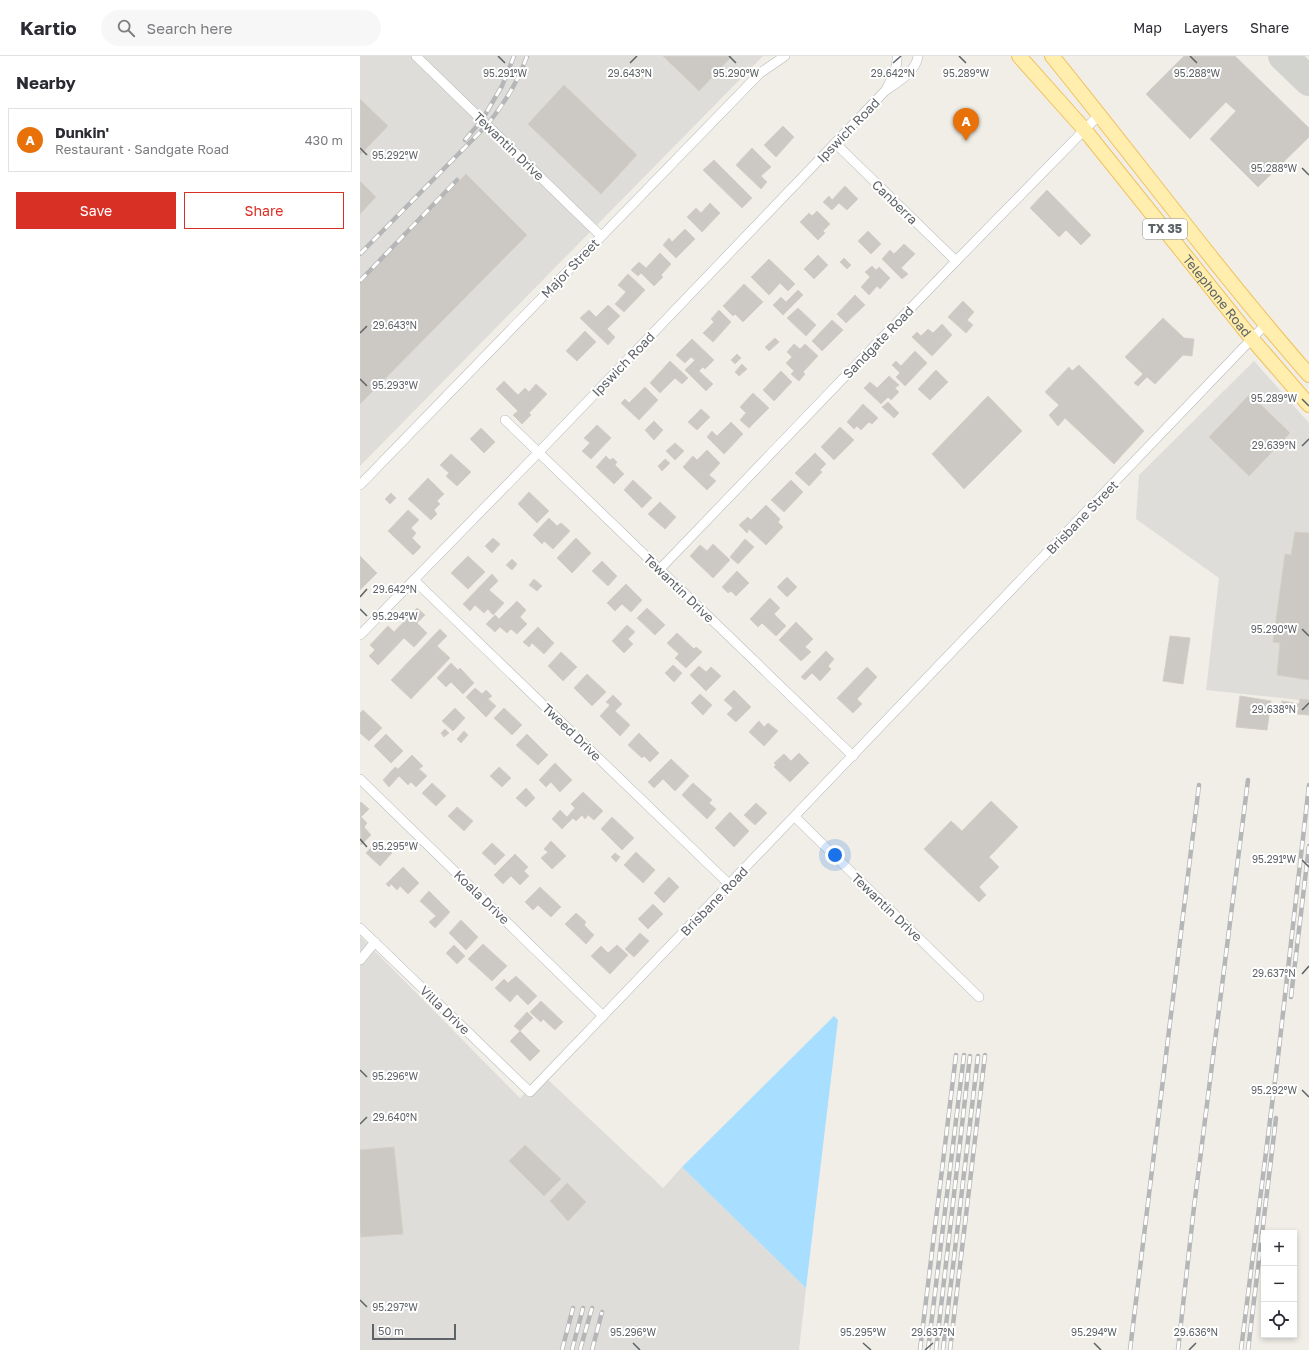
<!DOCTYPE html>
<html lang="en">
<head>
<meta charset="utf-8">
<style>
	:root { --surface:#fff; --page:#f7f7f7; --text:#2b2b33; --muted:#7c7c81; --line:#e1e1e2; --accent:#d93025 }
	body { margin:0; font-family:"Golos Text",sans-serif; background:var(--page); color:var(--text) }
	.controls { position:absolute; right:12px; bottom:12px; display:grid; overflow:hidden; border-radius:0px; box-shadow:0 2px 6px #0003 }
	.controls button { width:36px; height:36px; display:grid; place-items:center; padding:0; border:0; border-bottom:1px solid var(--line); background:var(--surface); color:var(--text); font:20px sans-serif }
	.scale { position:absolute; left:12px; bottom:10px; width:84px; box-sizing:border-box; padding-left:4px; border:2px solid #5e6367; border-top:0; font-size:11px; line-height:14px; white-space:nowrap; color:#5e6367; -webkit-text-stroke:3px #fff; paint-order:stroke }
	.you { position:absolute; left:475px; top:799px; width:14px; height:14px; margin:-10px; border:3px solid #fff; border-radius:50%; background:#1a73e8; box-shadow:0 0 0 6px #1a73e833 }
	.badge { display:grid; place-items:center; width:26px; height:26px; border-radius:50%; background:var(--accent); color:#fff; font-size:13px; font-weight:700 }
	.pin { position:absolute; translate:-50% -33px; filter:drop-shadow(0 1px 2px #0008) }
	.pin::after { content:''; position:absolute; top:21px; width:14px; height:12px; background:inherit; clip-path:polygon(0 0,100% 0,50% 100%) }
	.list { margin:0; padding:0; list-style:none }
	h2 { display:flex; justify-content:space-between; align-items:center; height:52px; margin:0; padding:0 16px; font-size:17px }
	h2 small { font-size:13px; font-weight:400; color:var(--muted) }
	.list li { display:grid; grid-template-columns:26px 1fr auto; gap:12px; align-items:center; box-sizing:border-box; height:64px; margin:0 8px 8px; padding:0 8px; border:1px solid var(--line); border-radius:0px }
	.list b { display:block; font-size:15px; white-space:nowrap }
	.list p { margin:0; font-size:13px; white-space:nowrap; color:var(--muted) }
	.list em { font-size:13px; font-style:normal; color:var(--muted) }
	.actions { display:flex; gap:8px; padding:12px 16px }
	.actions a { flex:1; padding:9px 0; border:1px solid var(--accent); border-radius:0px; text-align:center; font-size:14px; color:var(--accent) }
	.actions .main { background:var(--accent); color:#fff }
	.icon { flex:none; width:22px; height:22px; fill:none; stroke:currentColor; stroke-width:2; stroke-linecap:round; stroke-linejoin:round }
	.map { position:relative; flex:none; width:949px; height:1294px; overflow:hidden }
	header { display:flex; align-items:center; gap:24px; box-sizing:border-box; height:56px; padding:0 20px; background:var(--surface); border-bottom:1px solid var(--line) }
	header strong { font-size:19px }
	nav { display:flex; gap:22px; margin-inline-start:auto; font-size:14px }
	.search { width:280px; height:36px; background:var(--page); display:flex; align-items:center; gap:10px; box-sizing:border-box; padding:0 14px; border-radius:22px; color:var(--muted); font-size:15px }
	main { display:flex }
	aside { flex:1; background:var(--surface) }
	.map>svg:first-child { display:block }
	.industrial { fill:#dfddd9 }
	.water { fill:#a8deff }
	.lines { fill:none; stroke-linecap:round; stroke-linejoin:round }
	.taxiway { stroke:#d2d2cf; stroke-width:30 }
	.building { fill:#ccc9c4; stroke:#d5cfc5 }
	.street-casing { stroke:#b4b7bb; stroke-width:10 }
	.primary-casing { stroke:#f2c15e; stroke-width:16 }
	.street { stroke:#fff; stroke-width:9 }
	.primary { stroke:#ffeead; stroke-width:14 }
	.rail-casing { stroke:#b5b6b7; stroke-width:4.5 }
	.rail { stroke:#fff; stroke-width:3; stroke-dasharray:9; stroke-linecap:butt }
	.ticks { fill:none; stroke:#5e6367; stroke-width:1.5 }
	.labels { text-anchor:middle; stroke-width:4; stroke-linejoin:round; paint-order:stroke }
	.shield { fill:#fff; stroke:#8e9295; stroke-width:1 }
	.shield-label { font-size:12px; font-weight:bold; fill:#5e6367 }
	.street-label { font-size:13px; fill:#5e6367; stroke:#fff }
	.ticks-label { font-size:10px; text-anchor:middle; fill:#5e6367; stroke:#fff; stroke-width:4; stroke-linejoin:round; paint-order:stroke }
</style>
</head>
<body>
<header>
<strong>Kartio</strong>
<div class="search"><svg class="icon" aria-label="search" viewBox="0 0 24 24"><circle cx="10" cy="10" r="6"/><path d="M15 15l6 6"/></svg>Search here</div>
<nav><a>Map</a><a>Layers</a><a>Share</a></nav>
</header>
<main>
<aside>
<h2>Nearby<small></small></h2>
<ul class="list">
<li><span class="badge" style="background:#e8710a">A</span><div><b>Dunkin'</b><p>Restaurant · Sandgate Road</p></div><em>430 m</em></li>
</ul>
<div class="actions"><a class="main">Save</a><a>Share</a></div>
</aside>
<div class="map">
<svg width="949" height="1294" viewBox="0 0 949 1294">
	<rect width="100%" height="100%" fill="#f0eee7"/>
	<g class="industrial">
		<polygon points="0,0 403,0 0,410"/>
		<polygon points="894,305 949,367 949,645 846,634 859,522 776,463 779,419"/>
		<polygon points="0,880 160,1042 183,1019 303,1132 322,1111 446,1232 439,1294 0,1294"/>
	</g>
	<polygon class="water" points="474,960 478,964 446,1232 322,1111"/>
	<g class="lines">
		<polyline class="taxiway" points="923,0 949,25"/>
	</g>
	<g class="building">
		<polygon points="303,0 372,0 339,35"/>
		<polygon points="824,0 875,0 949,72 949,81 898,131 850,83 876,55 866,46 830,83 786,38"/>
		<polygon points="204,29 277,99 241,138 168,68"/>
		<polygon points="0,43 28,70 0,99"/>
		<polygon points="423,70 434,81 416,101 404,89"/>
		<polygon points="392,92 411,111 401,120 407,126 401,133 376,109"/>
		<polygon points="354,104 392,142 382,152 343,114"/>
		<polygon points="106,118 167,179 0,348 0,228"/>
		<polygon points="0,125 16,141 0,158"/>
		<polygon points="485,130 498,143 487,154 479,147 472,154 463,146 469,140 472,144"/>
		<polygon points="687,134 731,179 721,189 706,174 699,181 670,152"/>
		<polygon points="350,147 360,157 342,176 327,161 336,152 341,157"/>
		<polygon points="457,155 470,168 463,175 465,177 458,184 440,166 449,157 452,160"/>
		<polygon points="325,173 335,183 316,202 303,189 309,182 312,186"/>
		<polygon points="508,175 521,188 511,198 498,185"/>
		<polygon points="544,188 555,198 541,212 548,218 542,223 522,203 530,194 534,198"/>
		<polygon points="300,197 311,208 301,219 303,221 294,230 281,217 278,220 271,214 279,206 286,212"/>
		<polygon points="458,199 468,209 454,223 444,213"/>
		<polygon points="484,202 491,209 487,213 480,206"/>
		<polygon points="409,203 435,228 428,235 420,227 409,239 391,221"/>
		<polygon points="512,210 516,214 519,211 530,222 520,233 517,230 509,239 501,231 510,221 505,216"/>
		<polygon points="268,218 285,234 264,256 255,248 266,236 258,229"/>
		<polygon points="384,228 403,246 383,266 375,258 373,260 363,250"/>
		<polygon points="438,234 443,239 423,259 413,249 421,241 426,246"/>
		<polygon points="495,239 505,249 486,267 477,258"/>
		<polygon points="603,245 614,256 607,264 613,269 606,277 588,261"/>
		<polygon points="248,249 260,260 247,273 255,281 248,289 220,262 229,254 236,261"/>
		<polygon points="438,252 456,269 446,280 427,262"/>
		<polygon points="359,254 371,266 353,286 343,277 354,266 351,263"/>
		<polygon points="803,262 824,282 834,283 832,300 823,299 795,328 787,321 778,330 774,327 783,318 765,301"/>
		<polygon points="472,264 483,274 462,295 452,285"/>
		<polygon points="582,268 592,279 572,300 552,281 557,276 561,280 568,273 573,277"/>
		<polygon points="225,275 236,286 217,305 206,295"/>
		<polygon points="415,282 419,286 409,295 405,291"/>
		<polygon points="332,283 354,304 345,313 343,311 339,315 353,328 346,335 325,314 335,304 331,301 325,307 316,299"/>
		<polygon points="434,288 440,293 445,288 458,300 443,316 445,318 439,325 431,318 434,315 426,307 432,301 427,296"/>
		<polygon points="555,295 567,307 545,330 536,321 540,317 532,309 536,305 541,310"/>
		<polygon points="377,298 381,302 375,308 371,304"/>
		<polygon points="310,305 328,322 322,328 315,322 300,337 290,327"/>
		<polygon points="382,308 387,313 379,320 375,316"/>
		<polygon points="719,309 784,375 754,408 705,362 698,370 689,359 699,349 685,336 709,311 712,315"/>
		<polygon points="576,314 588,326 570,344 558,333"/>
		<polygon points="421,315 432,326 414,345 403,334"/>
		<polygon points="529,320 539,329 535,332 539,336 531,344 528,341 521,348 504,332 510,326 517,332"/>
		<polygon points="144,325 158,339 165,332 169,336 176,328 187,338 169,357 171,359 162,368 153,359 158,355 136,333"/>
		<polygon points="285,331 298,344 279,364 261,347 265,343 269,347"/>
		<polygon points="393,337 409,352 389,372 380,364 386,357 380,351"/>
		<polygon points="890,338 930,377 889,420 849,381"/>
		<polygon points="628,340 662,375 604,433 572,398"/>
		<polygon points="528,346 539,357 534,362 522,351"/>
		<polygon points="503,348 518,362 512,368 509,366 501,374 497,370 494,373 487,366"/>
		<polygon points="341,353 350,361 337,374 328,366"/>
		<polygon points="294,365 303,374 294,384 285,374"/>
		<polygon points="371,366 383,378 364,398 347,381 352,375 357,380"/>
		<polygon points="237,369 251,382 231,403 222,395 230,387 224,382"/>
		<polygon points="480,371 494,384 474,404 461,391"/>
		<polygon points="121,372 135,386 124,397 110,383"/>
		<polygon points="315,387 324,395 315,404 306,395"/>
		<polygon points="347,394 360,407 349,419 356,425 347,434 323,411 333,400 337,404"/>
		<polygon points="455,397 466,408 460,414 462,416 449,430 435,417"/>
		<polygon points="91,398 111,416 97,430 86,420 89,417 80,409"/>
		<polygon points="246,400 250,404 253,402 257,406 255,409 264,418 254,428 236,411"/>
		<polygon points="305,403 310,407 302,415 298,410"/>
		<polygon points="68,422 84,438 77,445 80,448 74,454 77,458 71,464 48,443"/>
		<polygon points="273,424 292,442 282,452 264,434"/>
		<polygon points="431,424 443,436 424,456 411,444"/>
		<polygon points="169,436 189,455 177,467 158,448"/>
		<polygon points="31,437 36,442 30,448 25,443"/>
		<polygon points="300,446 316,461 305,473 288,458"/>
		<polygon points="406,449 420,463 418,466 423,471 406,489 389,473 387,477 379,469 388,461 391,464"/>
		<polygon points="48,454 59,464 51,472 56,477 52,482 61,491 53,499 28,475"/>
		<polygon points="189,462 197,470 201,467 210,475 193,493 184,485 182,488 173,479"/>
		<polygon points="935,476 949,477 949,624 917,619 920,587 913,586 925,498 931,499"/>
		<polygon points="133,482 140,488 132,497 125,490"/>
		<polygon points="216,482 231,497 212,517 197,502"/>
		<polygon points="385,483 394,491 378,508 370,501"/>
		<polygon points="353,488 370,504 353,522 330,500 340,489 347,495"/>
		<polygon points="0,500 17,517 0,534"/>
		<polygon points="108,500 125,516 108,533 91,517"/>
		<polygon points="152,503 157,508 152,514 146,509"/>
		<polygon points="242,505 257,520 248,530 232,515"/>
		<polygon points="377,515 389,527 376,540 371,535 368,537 362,531"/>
		<polygon points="132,518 138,525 129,534 144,547 133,559 128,553 124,557 115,549 110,555 103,548"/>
		<polygon points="427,521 437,531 427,541 417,531"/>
		<polygon points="174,523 182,530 177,535 169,529"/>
		<polygon points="266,528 282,544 271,556 262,548 255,555 247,547"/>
		<polygon points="410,542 420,552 414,558 426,570 416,580 402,567 398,571 390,563"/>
		<polygon points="157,545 166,554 160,561 167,568 157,578 151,573 147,577 140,571 135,576 126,568 135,559 139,563"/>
		<polygon points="57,552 65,559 57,567 67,577 54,591 44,582 18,609 9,600 15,594 10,589 28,570 34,576"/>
		<polygon points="287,552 305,569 295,579 277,562"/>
		<polygon points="436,566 453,583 445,591 451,596 441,605 419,584"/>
		<polygon points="267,569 275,576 268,583 273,588 264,597 252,585"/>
		<polygon points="178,571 194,587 184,598 172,587 169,591 163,586"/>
		<polygon points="80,573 87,580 77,590 90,602 51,643 31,624"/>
		<polygon points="317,577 334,593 336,591 342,596 326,612 315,602 319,598 307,587"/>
		<polygon points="810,580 830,582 823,628 803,625"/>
		<polygon points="466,595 474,603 468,610 471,613 460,625 452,617 445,624 441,621"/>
		<polygon points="201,596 217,611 203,625 188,610"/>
		<polygon points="91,607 98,614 100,612 114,627 103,638 91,626 86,631 77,622"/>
		<polygon points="313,609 322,617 314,626 305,617"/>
		<polygon points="339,610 346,616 351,611 361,620 346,635 330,619"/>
		<polygon points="507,611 517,621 497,643 502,648 493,657 477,642"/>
		<polygon points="227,618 246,636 232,650 214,632"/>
		<polygon points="115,632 122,638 126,634 132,640 128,643 136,650 126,661 106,641"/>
		<polygon points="374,634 391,651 376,666 367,658 373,652 364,644"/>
		<polygon points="340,638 352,649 343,659 331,647"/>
		<polygon points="253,639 262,648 255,655 270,669 260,680 240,660 250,649 246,646"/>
		<polygon points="880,640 911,645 907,674 876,671"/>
		<polygon points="940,643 949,644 949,659 937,658 939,651 921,649 922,645 939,648"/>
		<polygon points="95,652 105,662 93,675 82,665"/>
		<polygon points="144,652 162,669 152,679 134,662"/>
		<polygon points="3,654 22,672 9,685 0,677 0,657"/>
		<polygon points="399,665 404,671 408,667 418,675 404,690 389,676"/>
		<polygon points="85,673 89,677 84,681 81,677"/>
		<polygon points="104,675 108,679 101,687 97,683"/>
		<polygon points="279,677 299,697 290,706 284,700 282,702 268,689"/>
		<polygon points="26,678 43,695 31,707 14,690"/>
		<polygon points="167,678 188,699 178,709 156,689"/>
		<polygon points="439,697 449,707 430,726 414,711 416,709 414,707 424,698 431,705"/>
		<polygon points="52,699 63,710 59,713 67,720 56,731 51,726 48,729 39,720 29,731 23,724 35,711 38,713"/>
		<polygon points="311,703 329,720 315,735 303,723 294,732 288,726"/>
		<polygon points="195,707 212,724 200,736 191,726 186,731 179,724"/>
		<polygon points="139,711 151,722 142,731 130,720"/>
		<polygon points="72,727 86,740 76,750 62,737"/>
		<polygon points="333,727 352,744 349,747 356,753 347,763 322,739"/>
		<polygon points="166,732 175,742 166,751 156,742"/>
		<polygon points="223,736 243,755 234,764 228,759 225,763 222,759 216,765 213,762 202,773 192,763 200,754 207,761 215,752 211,748"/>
		<polygon points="631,745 658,771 629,801 639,811 619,831 626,839 619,846 564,793 591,765 602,775"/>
		<polygon points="1,746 9,753 1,761 7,767 4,771 11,779 1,789 0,747"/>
		<polygon points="396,747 407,757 395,769 384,759"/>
		<polygon points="97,751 113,765 104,775 88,760"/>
		<polygon points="370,756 389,775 374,791 355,772"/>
		<polygon points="252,761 274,782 262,794 241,773"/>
		<polygon points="18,784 32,797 20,810 6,797"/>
		<polygon points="191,785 206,800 192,813 181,802 188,796 184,793"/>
		<polygon points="132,787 145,799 135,809 122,797"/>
		<polygon points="276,796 295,814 283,827 264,809"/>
		<polygon points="255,797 260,801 256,806 251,801"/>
		<polygon points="155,798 168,811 164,815 169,820 160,829 151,820 143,828 134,819"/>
		<polygon points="43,811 59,827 48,838 40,830 37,834 31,828 29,831 26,828"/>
		<polygon points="309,821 319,831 304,847 294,837"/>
		<polygon points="180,831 201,851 191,861 178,849 173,854 165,846"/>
		<polygon points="69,835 90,856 75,872 69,866 76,860 60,845"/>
		<polygon points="293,848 303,858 288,873 278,863"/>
		<polygon points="216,857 226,866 224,869 234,879 226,888 205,868"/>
		<polygon points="101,864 118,881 106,894 89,877"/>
		<polygon points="280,877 289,885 274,901 265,893"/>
		<polygon points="123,888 147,910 132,925 108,903"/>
		<polygon points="94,889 105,900 97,908 86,897"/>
		<polygon points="257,889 268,899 250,918 231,900 241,890 248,897"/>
		<polygon points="156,920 177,940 168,949 157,938 150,946 135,932 144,923 148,927"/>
		<polygon points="181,945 203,966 195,974 183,963 181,966 170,956"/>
		<polygon points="167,956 173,962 160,975 154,970"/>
		<polygon points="160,975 180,995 170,1005 150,985"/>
		<polygon points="165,1089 201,1123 184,1140 149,1105"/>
		<polygon points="34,1091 43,1178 1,1181 0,1169 0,1094"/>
		<polygon points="207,1127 226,1146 208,1165 190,1145"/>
	</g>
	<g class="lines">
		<defs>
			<g id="street">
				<polyline points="56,0 241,180"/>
				<path d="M526,34C531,23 538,12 537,0"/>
				<polyline points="475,87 596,205"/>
				<polyline points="145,364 493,700"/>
				<polyline points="0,429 400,17 425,0"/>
				<polyline points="300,513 596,205 738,60"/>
				<polyline points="54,524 370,829"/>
				<path d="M0,579L179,396L525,35C538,26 556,16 558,0"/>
				<polyline points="0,723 243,960"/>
				<polyline points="435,761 619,941"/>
				<polyline points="0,872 170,1036 906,268"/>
				<polyline points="0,904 15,886"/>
			</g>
			<g id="primary">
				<path id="s1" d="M659,0L724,73L892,283L949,349"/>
				<path d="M692,0C778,106 859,216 949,319"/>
			</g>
		</defs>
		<use href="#street" class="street-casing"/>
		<use href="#primary" class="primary-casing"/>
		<use href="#street" class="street"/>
		<use href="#primary" class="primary"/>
		<defs>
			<g id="rail">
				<polyline points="105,84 122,64 142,30 154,0"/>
				<path d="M0,198L127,69C144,48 158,26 167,0"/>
				<polyline points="0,225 97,124"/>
				<polyline points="931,941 949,790"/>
				<polyline points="202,1294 213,1252"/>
				<polyline points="212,1294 223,1252"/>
				<polyline points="220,1294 232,1252"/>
				<polyline points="232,1294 242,1256"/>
				<polyline points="560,1294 596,999"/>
				<polyline points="568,1294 604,999"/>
				<polyline points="576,1294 610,1000"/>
				<polyline points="583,1294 618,1000"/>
				<polyline points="590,1294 625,999"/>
				<polyline points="770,1294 839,729"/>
				<polyline points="818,1294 834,1151 888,724"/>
				<polyline points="881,1294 918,1001 949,729"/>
				<polyline points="888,1294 916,1062"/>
			</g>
		</defs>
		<use href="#rail" class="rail-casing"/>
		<use href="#rail" class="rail"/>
	</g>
	<path class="ticks" d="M138,0L145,7M369,0L376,7M599,0L606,7M830,0L837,7M270,7L277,0M533,7L541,0M0,92L7,99M942,112L949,119M0,277L7,270M0,323L7,330M942,343L949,350M942,390L949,383M0,541L7,533M0,553L7,560M942,573L949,580M942,654L949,647M0,783L7,791M942,804L949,811M942,918L949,910M0,1014L7,1021M942,1034L949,1041M0,1068L7,1061M0,1244L7,1251M273,1287L280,1294M503,1287L511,1294M734,1287L741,1294M565,1294L573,1287M829,1294L836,1287"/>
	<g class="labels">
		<rect class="shield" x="783" y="163" width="44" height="20" rx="3"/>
		<g class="shield-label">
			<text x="805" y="177">TX 35</text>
		</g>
		<g class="street-label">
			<text transform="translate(488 74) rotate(-46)" y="5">Ipswich Road</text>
			<text transform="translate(149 90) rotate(44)" y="5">Tewantin Drive</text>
			<text transform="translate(535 146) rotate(44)" y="5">Canberra</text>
			<text transform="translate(210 212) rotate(-46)" y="5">Major Street</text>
			<text dy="5" stroke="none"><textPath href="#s1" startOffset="311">Telephone Road</textPath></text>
			<text transform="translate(518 286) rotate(-46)" y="5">Sandgate Road</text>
			<text transform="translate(263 308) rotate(-46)" y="5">Ipswich Road</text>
			<text transform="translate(722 461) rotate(-46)" y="5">Brisbane Street</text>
			<text transform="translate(319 532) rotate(44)" y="5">Tewantin Drive</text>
			<text transform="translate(212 676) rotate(44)" y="5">Tweed Drive</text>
			<text transform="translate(122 841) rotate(44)" y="5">Koala Drive</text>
			<text transform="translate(354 845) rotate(-46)" y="5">Brisbane Road</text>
			<text transform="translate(527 851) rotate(44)" y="5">Tewantin Drive</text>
			<text transform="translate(85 954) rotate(44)" y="5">Villa Drive</text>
		</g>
	</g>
	<g class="ticks-label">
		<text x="145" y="21">95.291°W</text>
		<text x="270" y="21">29.643°N</text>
		<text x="376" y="21">95.290°W</text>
		<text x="533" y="21">29.642°N</text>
		<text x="606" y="21">95.289°W</text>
		<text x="837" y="21">95.288°W</text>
		<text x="35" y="103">95.292°W</text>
		<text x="914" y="116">95.288°W</text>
		<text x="35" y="273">29.643°N</text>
		<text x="35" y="333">95.293°W</text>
		<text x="914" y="346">95.289°W</text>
		<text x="914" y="393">29.639°N</text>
		<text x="35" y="537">29.642°N</text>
		<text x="35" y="564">95.294°W</text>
		<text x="914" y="577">95.290°W</text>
		<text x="914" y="657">29.638°N</text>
		<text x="35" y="794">95.295°W</text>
		<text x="914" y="807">95.291°W</text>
		<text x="914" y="921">29.637°N</text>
		<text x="35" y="1024">95.296°W</text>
		<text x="914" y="1038">95.292°W</text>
		<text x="35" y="1065">29.640°N</text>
		<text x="35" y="1255">95.297°W</text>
		<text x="273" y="1280">95.296°W</text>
		<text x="503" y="1280">95.295°W</text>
		<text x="573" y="1280">29.637°N</text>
		<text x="734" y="1280">95.294°W</text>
		<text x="836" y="1280">29.636°N</text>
	</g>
</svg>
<div class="controls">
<button>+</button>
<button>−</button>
<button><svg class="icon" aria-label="locate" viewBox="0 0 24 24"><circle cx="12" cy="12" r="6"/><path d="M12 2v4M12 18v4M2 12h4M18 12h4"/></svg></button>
</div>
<div class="scale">50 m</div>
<div class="you"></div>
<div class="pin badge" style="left:606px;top:85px;background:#e8710a">A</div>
</div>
</main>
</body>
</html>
